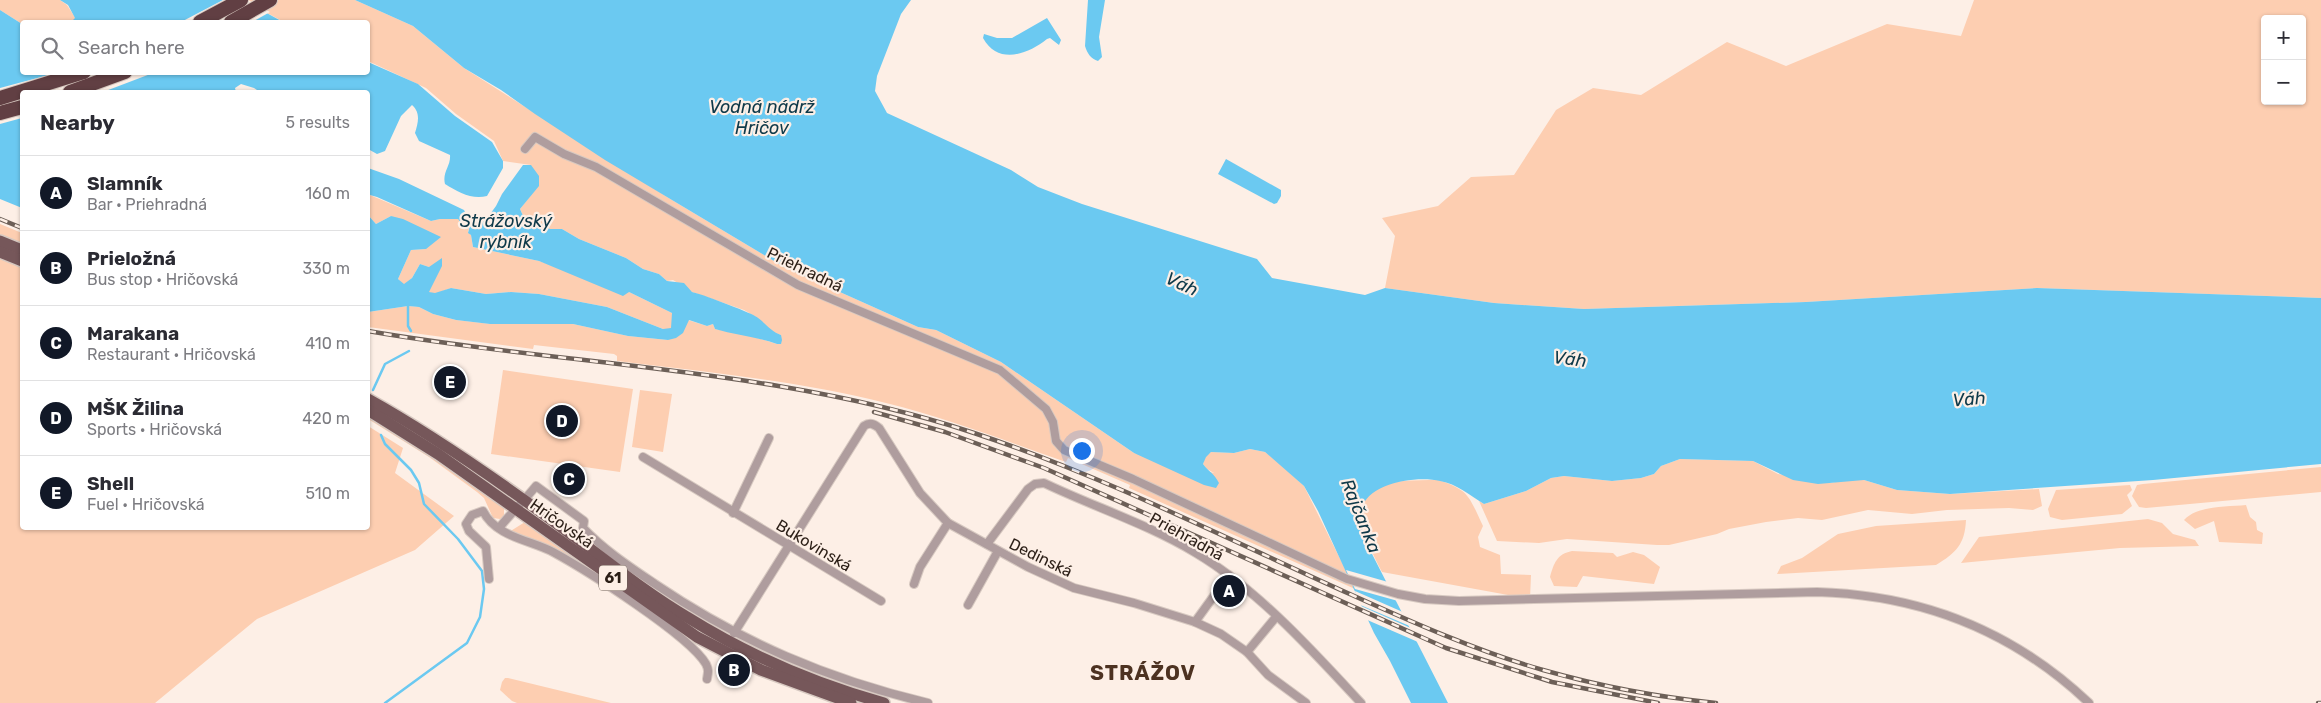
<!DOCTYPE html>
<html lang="en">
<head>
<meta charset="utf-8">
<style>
	:root { --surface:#fff; --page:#f7f7f7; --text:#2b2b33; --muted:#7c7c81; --line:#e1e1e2; --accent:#111827 }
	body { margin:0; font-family:Rubik,sans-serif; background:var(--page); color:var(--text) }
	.controls { position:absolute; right:15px; top:15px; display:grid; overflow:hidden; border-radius:5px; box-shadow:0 1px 4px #0004 }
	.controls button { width:45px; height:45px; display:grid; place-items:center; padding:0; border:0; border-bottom:1px solid var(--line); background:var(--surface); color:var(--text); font:25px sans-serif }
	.you { position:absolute; left:1081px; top:450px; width:18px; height:18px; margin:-12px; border:4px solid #fff; border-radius:50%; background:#1a73e8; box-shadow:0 0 0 8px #1a73e833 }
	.badge { display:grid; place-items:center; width:32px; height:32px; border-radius:50%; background:var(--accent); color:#fff; font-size:16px; font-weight:700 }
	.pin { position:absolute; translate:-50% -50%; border:2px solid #fff; box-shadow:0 1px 5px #0006 }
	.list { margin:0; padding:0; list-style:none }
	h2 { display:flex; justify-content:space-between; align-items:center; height:65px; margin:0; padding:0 20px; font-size:21px }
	h2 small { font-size:16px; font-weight:400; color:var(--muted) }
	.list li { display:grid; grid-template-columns:32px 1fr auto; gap:15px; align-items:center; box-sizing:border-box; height:75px; padding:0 20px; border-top:1px solid var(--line) }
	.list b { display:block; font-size:19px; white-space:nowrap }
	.list p { margin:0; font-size:16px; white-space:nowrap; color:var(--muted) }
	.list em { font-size:16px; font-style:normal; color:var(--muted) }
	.icon { flex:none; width:28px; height:28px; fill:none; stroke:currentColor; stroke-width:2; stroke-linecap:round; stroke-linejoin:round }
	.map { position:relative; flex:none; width:2321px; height:703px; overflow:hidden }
	.search { position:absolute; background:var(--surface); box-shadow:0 1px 4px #0004; left:20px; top:20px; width:350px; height:55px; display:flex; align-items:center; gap:12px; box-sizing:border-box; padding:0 18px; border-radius:5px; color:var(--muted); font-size:19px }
	.panel { position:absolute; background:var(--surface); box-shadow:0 1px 4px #0004; left:20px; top:90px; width:350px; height:440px; border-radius:5px }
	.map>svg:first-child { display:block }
	.green { fill:#fdceb1; fill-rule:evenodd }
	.water { fill:#6bc9f1 }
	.pier { fill:#fdefe6 }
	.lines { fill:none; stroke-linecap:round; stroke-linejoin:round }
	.stream { stroke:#6bc9f1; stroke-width:2.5 }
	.minor-casing { stroke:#d7c9c1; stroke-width:10 }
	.primary-casing { stroke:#d7c9c1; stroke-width:14 }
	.motorway-casing { stroke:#d7c9c1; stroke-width:16 }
	.minor { stroke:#af9d9e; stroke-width:8 }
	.primary { stroke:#76575a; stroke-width:11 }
	.motorway { stroke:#613f43; stroke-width:14 }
	.rail-casing { stroke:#6c5f57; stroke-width:4.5 }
	.rail { stroke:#fdefe6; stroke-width:2.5; stroke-dasharray:8; stroke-linecap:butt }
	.labels { text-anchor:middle; stroke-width:4.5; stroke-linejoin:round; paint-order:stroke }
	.shield { fill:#fdefe6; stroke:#6a5d54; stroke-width:1 }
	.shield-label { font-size:15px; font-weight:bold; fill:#2b1e16 }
	.street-label { font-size:16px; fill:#2b1e16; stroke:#fdefe6 }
	.water-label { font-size:18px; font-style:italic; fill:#0e3949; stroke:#fdefe6 }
	.district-label { font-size:21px; font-weight:bold; letter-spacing:1px; fill:#4d3221; stroke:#fdefe6 }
</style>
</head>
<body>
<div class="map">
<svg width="2321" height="703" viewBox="0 0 2321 703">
	<rect width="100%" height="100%" fill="#fdefe6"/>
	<g class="green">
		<polygon points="0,0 60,0 67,5 76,19 71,22 22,24 0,10"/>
		<path d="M243,0H355L413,26L464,68L667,197L784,267L918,327L936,330L1001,362L1134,453L1214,473L1207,469L1203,464L1205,457L1211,452L1234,453L1250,449L1265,452L1279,463L1304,486L1355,589L1129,488L1130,485L1068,458L1066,462C1006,441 947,418 886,403C798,381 707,372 617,361V356L614,354L534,345L533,349L368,327V312L408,306L419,307L433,314L456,320L491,324H573L628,336L668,340L688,320L707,326L713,324L715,329L748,335L777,344L781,335L772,332L756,317L744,310L692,292L673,280L667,281L659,274L643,269L626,258L579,239L562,229H550L542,224H532L524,218L520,209L531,195V165L503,161L494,141L456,114L426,88L368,61V22H284Z"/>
		<path d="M1974,0H2321V298L2037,288L1806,302L1584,309L1494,303L1385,288L1395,236L1382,218L1438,206L1471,177L1514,175L1556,110L1593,88L1641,95L1727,42L1786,66L1887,24L1961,36ZM2265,19H2302V101H2265Z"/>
		<polygon points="370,195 431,221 440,219 458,219 461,223 465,222 470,225 468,232 471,235 473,247 539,261 629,292 672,313 672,329 663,329 607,307 539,294 511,292 486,294 451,288 435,294 428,292 430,287 429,267 420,264 412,278 404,285 398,279 411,250 426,249 391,216 376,224 368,215 368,199"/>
		<polygon points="0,224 22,233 22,528 368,528 368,426 403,448 395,473 454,516 415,550 257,619 155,703 0,703"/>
		<polygon points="503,370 633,389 620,472 491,454"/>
		<polygon points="640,390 672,394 663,452 632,447"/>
		<polygon points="368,415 408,439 504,507 504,516 500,519 493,518 484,498 477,492 429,457 368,419"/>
		<polygon points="1680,459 1753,461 1778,474 1831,483 1845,480 1864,480 1897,490 1950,494 2039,489 2042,506 2033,510 2009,508 1947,510 1912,514 1868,510 1822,520 1798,518 1766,522 1729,529 1717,534 1669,545 1657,545 1567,539 1539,543 1497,541 1479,501 1484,504 1526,491 1551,478 1564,476 1612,481 1641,478 1654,474 1661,466"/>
		<polygon points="2321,467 2321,492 2146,508 2139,507 2132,496 2137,485 2143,484"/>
		<path d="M1438,480C1470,490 1469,497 1483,526L1478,537L1480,547L1500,555L1501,574L1531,575L1530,599L1382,572C1363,536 1340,488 1403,481C1414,480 1426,480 1438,480Z"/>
		<polygon points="2130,485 2132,490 2127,495 2132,506 2122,514 2062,520 2050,517 2048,509 2056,490"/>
		<path d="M2246,505L2250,517L2256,522L2257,530L2263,533L2262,544L2219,542L2214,521L2195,529L2184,520C2198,505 2227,507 2246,505Z"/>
		<polygon points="2148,519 2162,523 2173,534 2195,540 2199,546 2120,548 1961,563 1979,537"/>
		<path d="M1966,520C1965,544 1956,553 1936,565L1777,574L1781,566L1802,558L1838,534L1876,526Z"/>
		<polygon points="525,522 685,636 683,638 618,591 509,532"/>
		<path d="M1572,551L1613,553L1617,557L1633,552L1644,555L1660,567L1654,584L1583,576L1577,587L1554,586L1550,577C1554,563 1557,554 1572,551Z"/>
		<polygon points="505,678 508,678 611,703 517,703 512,701 500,690 502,682"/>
	</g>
	<g class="water">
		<polygon points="60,0 243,0 283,22 71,22 75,18 68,5"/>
		<path d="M355,0H911L901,14L877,76L875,91L887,113L1011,170L1038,187L1082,204L1257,259L1272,278L1365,295L1385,288L1494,303L1584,309L1806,302L2037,288L2321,298V464L2153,480L1950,494L1897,490L1864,480L1818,484L1793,480L1753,461L1680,459L1661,466L1654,474L1641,478L1612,481L1564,476L1551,478L1526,491L1484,504C1469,495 1457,484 1440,481C1417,475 1363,483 1361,513C1359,526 1366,538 1370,550L1448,703H1411L1390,661L1374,633L1318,511L1304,486L1265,452L1250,449L1234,453L1211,452L1206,457L1203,464C1209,472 1214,473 1219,483L1216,488L1204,485L1134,453L1001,362L936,330L918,327L784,267L605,160L535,114L501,90L464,68L413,26Z"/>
		<path d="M1088,0H1105L1099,37L1102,57L1098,61C1091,59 1087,53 1085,46Z"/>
		<path d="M0,10L22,24V72H368V62L418,84L455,116L492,142L503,161V168L487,196C472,200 458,192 445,184C442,172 451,166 450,155L419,141L415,133C418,123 421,113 412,105L401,116L385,151L377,154L368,149V92H260L254,88L241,84L235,88L236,92H22V208L0,199Z"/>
		<path d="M1047,18L1061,40L1059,45L1050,38L1047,39C1027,55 998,65 983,38L984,34L997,38H1012Z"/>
		<polygon points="1226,159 1281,190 1281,196 1277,203 1274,204 1218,174"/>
		<path d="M523,165H531L539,176V186L520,209L524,218L532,224H542L550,229H562L579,239L626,258L643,269L659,274L667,281L684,283L692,292C699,293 749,312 755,316C765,322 770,331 781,335L782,340L781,344H777C757,337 736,335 715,329L713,324L707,326L689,320L683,333L676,338L668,340L628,336L573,324H490L456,320L433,314L419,307L408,306L368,312V215L376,224L391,216L403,219L441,237L426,249L411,250L398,279L404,284L412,278L420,264L429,267L442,258V266L429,292L435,293L451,288L486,294L511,292L539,294L607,307L663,329L671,328L672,313L629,292L623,296L539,261L473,247L471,235L468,233L470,225L478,221H485L496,206L502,194Z"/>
		<polygon points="368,168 399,179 464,210 467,216 465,222 461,223 458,219 440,219 431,221 377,197 370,195 368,199"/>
	</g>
	<g class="pier">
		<polygon points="223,0 248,0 270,12 252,22 181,22"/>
		<polygon points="56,73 106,72 153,73 103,92 22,92 22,118 0,124 0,88"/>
		<polygon points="1346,570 1388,582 1398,601 1355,589"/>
		<polygon points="1355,591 1405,613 1412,627 1358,604"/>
		<polygon points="1361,606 1413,629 1418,642 1365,619"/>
	</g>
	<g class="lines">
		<g class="stream">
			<polyline points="408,306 408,326 411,331"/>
			<polyline points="373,390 385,364 409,351"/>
			<polyline points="381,435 385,444 411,470 419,483 424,504 458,539 482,571 484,589 480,617 467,643 385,703"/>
		</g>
		<defs>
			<g id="minor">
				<path d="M525,149L535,137L564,154L596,167L798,285L1000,370L1046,409L1053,422L1056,441L1064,450L1133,479L1347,579L1398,594L1425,599L1459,601L1817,592C1922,595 2013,631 2089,703"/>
				<polyline points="643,457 881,601"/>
				<polyline points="733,513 769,438"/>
				<path d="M499,528C511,513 524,501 536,486L584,521L583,528C604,550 630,567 655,584C741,642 827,679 928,703"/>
				<path d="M987,544L1028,489L1035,484L1044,483C1094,507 1148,524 1196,553C1258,590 1312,650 1361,703"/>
				<path d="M489,579L486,547L469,531L466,524L472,515L483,511C496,537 530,540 553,552C586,570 689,635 706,664C709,670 708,673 707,679"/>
				<polyline points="914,584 920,567 948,523"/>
				<polyline points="968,605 998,551"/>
				<polyline points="1195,622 1229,575"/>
				<path d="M734,633L864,426C870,422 874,424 879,428L920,493L948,523L1028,567L1074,588L1134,603L1195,622L1221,634L1247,652L1268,675L1306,703"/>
				<polyline points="1247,652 1276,617"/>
			</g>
			<g id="primary">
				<polyline points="0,241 22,250"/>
				<polyline points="0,252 22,261"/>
				<path d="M368,399C440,439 509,488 576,538C612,565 648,594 687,617C748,655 815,684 884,703"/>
				<polyline points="368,410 438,454 697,637 761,670 851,703"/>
			</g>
			<g id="motorway">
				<polyline points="200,22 241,0"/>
				<polyline points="231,22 270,0"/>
				<polyline points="70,92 125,72"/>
				<polyline points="0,98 84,72"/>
				<polyline points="0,113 22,107"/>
			</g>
		</defs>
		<use href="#minor" class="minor-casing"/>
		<use href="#primary" class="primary-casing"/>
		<use href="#motorway" class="motorway-casing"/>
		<use href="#minor" class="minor"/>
		<use href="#primary" class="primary"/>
		<use href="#motorway" class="motorway"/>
		<defs>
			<g id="rail">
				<polyline points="0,219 22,228"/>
				<path d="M368,331C569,366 779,368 974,433C1104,476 1227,539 1352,595C1414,623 1477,651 1543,670C1599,686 1657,697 1716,703"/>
				<polyline points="874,412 945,432 1044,468 1446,648 1552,682 1658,703"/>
				<polyline points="2318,703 2321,703"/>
			</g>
		</defs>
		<use href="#rail" class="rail-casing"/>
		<use href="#rail" class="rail"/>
	</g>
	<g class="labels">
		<rect class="shield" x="599" y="565.5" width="28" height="25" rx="4"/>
		<g class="shield-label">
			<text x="613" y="583">61</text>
		</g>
		<g class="street-label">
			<text transform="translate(805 269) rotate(26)" y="6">Priehradná</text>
			<text transform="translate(562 523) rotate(35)" y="6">Hričovská</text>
			<text transform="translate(1187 536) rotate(29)" y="6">Priehradná</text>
			<text transform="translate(814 545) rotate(31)" y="6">Bukovinská</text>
			<text transform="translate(1041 557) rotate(26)" y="6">Dedinská</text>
		</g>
		<g class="water-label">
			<text x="762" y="113">Vodná nádrž<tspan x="762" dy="21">Hričov</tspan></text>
			<text x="506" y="227">Strážovský<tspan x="506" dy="21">rybník</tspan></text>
			<text transform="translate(1182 284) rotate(25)" y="6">Váh</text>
			<text transform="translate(1570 359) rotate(7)" y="6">Váh</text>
			<text transform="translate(1969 399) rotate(-5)" y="6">Váh</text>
			<text transform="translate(1361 516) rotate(68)" y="6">Rajčanka</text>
		</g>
		<g class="district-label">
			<text x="1143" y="680">STRÁŽOV</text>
		</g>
	</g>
</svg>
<div class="controls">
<button>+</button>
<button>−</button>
</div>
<div class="you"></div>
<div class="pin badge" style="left:1229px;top:591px">A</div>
<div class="pin badge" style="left:734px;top:670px">B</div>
<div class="pin badge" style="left:569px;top:479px">C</div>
<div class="pin badge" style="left:562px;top:421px">D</div>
<div class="pin badge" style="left:450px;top:382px">E</div>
<div class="search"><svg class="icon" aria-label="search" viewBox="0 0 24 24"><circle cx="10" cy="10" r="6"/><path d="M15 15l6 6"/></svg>Search here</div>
<section class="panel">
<h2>Nearby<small>5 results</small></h2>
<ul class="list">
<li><span class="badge">A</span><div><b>Slamník</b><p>Bar · Priehradná</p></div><em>160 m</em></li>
<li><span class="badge">B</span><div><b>Prieložná</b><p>Bus stop · Hričovská</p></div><em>330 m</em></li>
<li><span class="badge">C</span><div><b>Marakana</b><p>Restaurant · Hričovská</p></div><em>410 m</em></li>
<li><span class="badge">D</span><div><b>MŠK Žilina</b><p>Sports · Hričovská</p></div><em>420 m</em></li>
<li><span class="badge">E</span><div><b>Shell</b><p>Fuel · Hričovská</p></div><em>510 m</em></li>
</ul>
</section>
</div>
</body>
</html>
